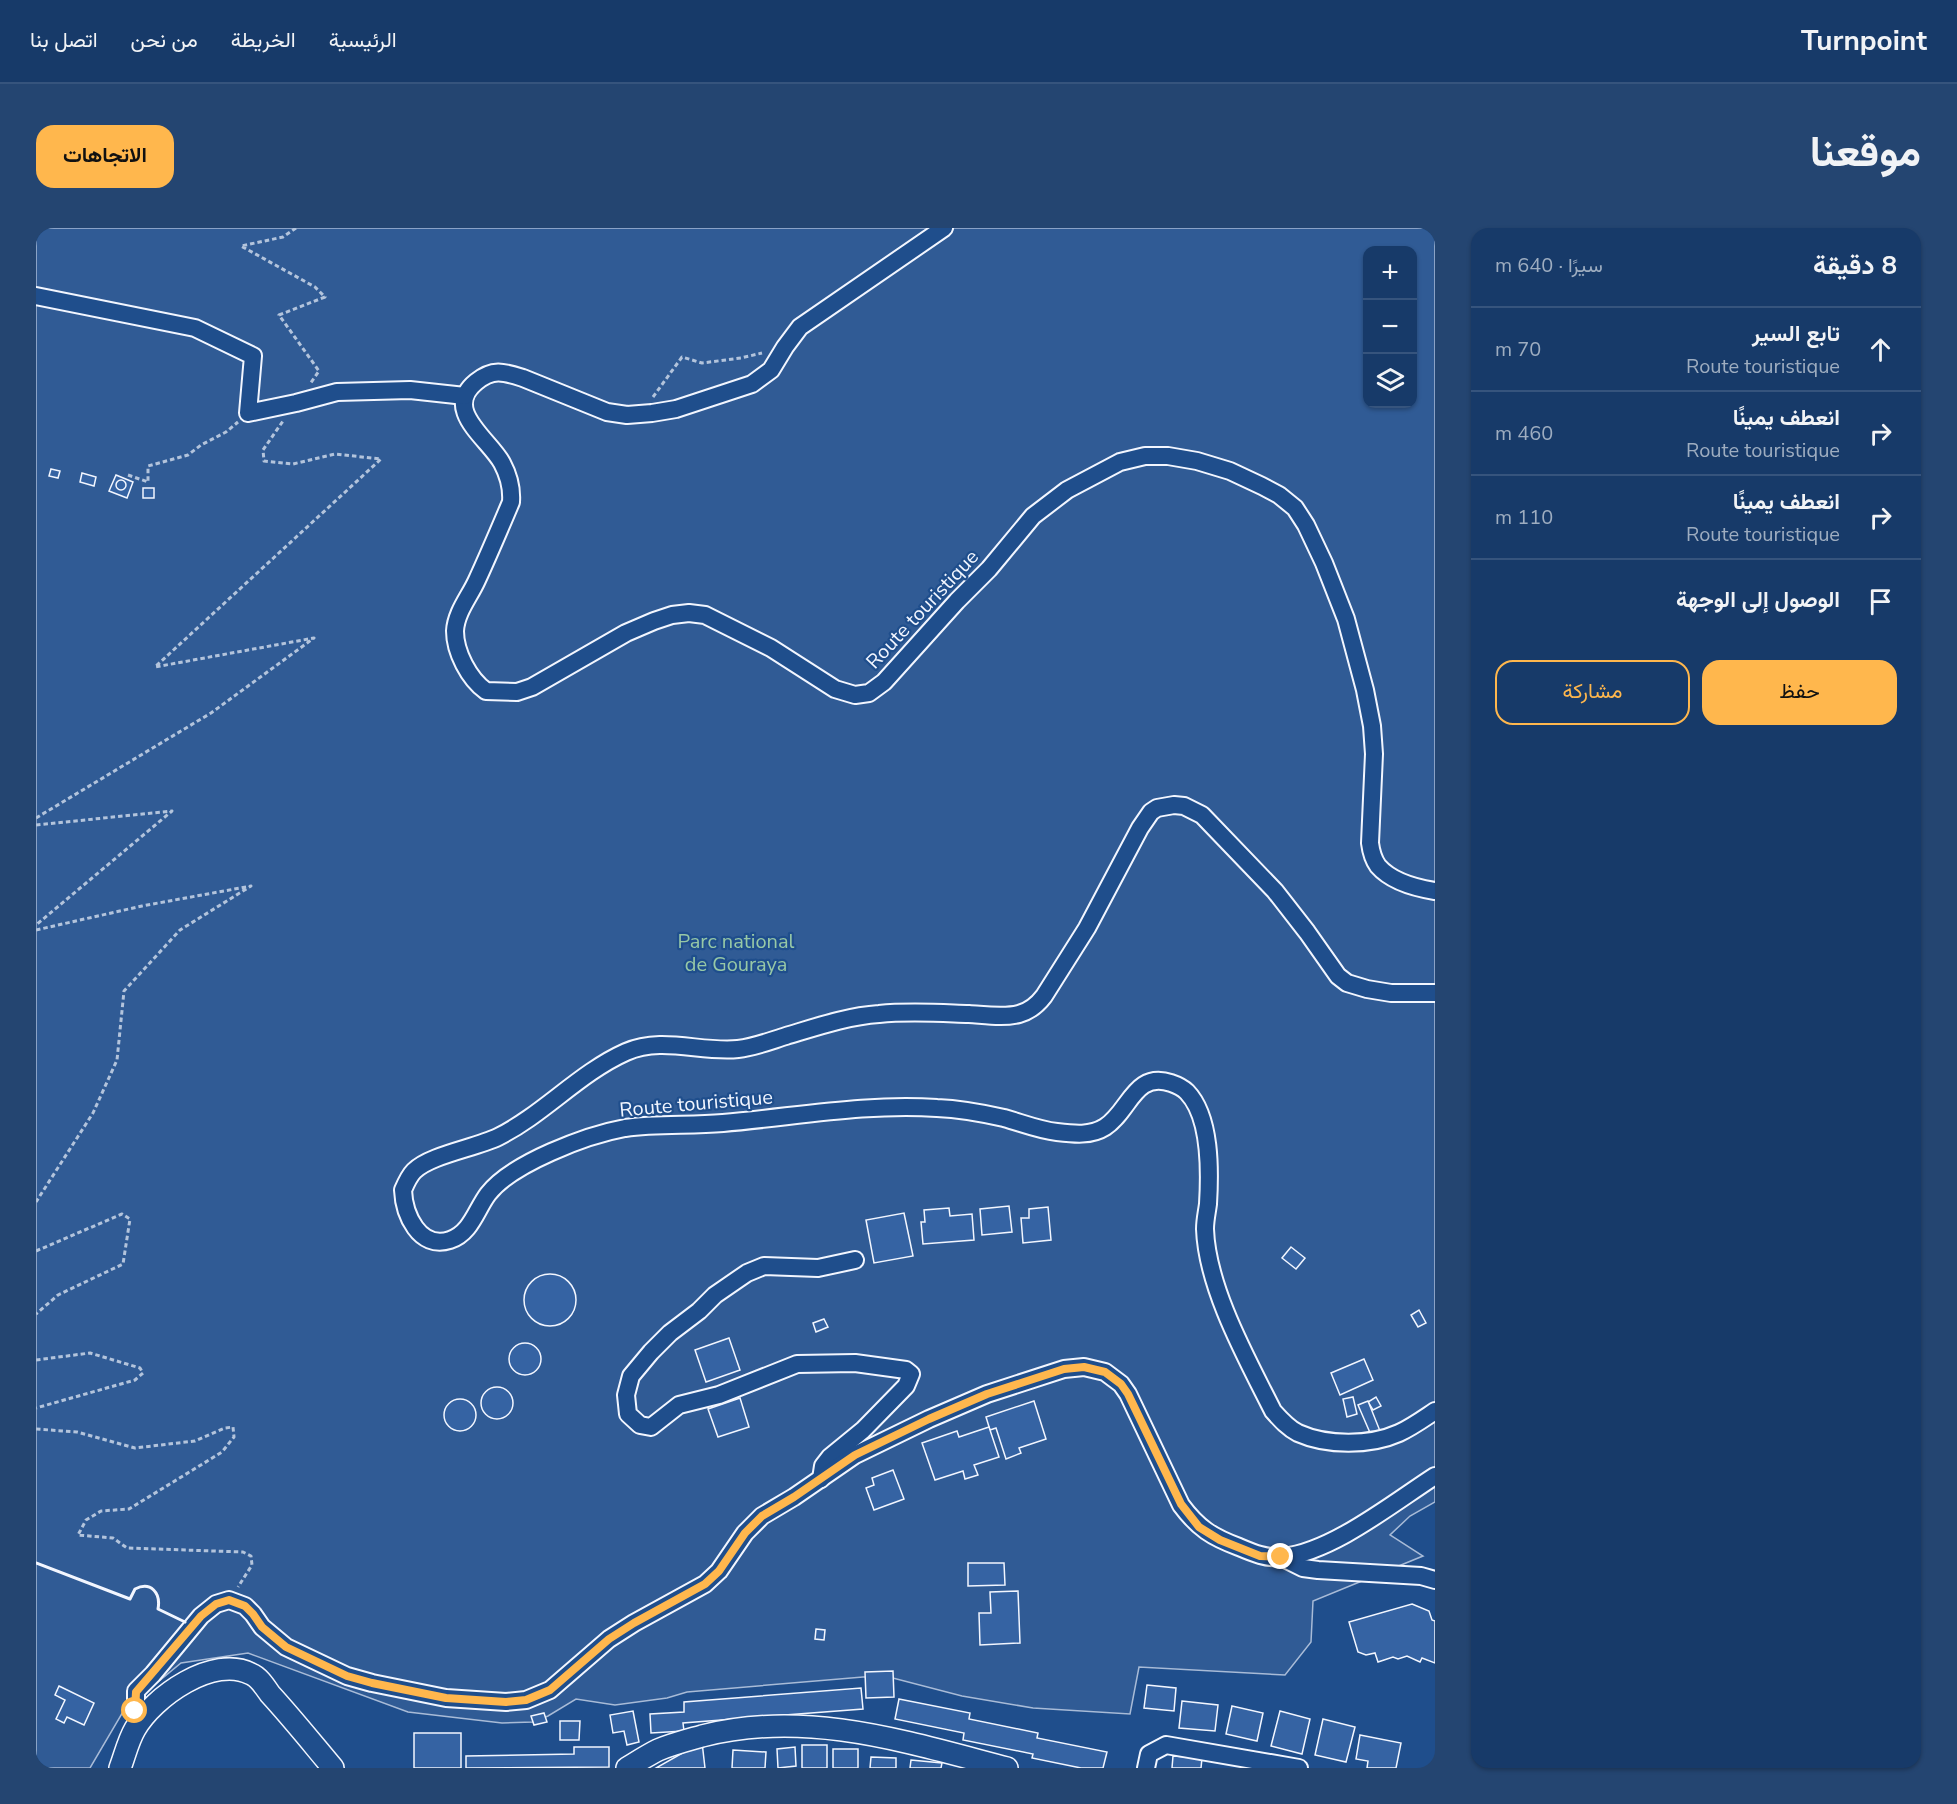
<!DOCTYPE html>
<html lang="ar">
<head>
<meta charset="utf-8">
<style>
	:root { --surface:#173a69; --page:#244571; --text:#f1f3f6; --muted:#9eadc0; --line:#36547d; --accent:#ffb74d }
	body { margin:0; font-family:"Nunito Sans",Vazirmatn,sans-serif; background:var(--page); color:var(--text); direction:rtl }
	.controls { position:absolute; right:18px; top:18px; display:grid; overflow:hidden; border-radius:12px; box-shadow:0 2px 4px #0004 }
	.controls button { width:54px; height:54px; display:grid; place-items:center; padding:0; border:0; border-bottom:2px solid var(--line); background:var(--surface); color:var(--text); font:30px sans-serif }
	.stop { position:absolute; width:18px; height:18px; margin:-14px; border:4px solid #ffb74d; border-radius:50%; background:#fff }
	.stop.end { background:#ffb74d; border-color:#fff; box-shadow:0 2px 6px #0008 }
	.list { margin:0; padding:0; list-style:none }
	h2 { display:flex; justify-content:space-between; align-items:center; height:78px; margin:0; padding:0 24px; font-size:26px }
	h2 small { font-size:20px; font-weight:400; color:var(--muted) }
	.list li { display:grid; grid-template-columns:39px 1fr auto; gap:18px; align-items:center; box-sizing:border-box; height:84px; padding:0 24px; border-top:2px solid var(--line) }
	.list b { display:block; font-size:22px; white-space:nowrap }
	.list p { margin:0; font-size:20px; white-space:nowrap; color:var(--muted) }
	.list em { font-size:20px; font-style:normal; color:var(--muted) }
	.actions { display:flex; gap:12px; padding:18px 24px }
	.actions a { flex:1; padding:14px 0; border:2px solid var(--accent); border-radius:18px; text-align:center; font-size:21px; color:var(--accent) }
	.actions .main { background:var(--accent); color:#111 }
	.icon { flex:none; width:33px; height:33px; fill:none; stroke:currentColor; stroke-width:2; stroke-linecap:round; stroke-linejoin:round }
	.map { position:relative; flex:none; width:1399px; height:1540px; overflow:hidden; direction:ltr; border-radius:18px }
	header { display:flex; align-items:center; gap:36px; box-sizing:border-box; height:84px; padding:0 30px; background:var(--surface); border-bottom:2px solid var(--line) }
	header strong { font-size:28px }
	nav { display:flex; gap:33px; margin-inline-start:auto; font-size:21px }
	.intro { display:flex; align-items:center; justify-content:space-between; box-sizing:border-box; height:144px; padding:0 36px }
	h1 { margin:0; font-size:42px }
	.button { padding:15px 27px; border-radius:18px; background:var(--accent); color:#111; font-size:21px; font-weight:700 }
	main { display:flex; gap:36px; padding:0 36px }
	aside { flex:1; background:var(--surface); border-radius:18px; box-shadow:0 2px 4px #0004 }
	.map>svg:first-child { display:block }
	.built { fill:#305b95; stroke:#a8bbd7; stroke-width:1.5; fill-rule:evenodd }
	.building { fill:#3563a3; stroke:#f2f6ff; stroke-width:1.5 }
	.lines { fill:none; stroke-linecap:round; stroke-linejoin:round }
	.minor-casing { stroke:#f2f6ff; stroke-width:20 }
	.major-casing { stroke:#f2f6ff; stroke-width:24 }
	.path { stroke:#b3c4dc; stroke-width:3; stroke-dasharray:4.5 3; stroke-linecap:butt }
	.minor { stroke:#1f4e8c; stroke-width:16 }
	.major { stroke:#1f4e8c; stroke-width:21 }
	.wall { stroke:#f2f6ff; stroke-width:3 }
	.route { stroke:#ffb74d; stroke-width:8 }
	.labels { text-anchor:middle; stroke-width:4.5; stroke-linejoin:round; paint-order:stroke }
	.street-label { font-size:20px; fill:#f2f6ff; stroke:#1f4e8c }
	.park-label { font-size:20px; fill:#97c8a6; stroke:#1f4e8c }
</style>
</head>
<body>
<header>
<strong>Turnpoint</strong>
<nav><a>الرئيسية</a><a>الخريطة</a><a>من نحن</a><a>اتصل بنا</a></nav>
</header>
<div class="intro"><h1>موقعنا</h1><a class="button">الاتجاهات</a></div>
<main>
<aside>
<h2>8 دقيقة<small>سيرًا · 640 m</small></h2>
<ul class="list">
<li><svg class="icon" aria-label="ahead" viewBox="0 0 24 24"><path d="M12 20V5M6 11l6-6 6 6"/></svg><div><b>تابع السير</b><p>Route touristique</p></div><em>70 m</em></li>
<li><svg class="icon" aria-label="right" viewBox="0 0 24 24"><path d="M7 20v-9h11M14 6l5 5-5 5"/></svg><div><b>انعطف يمينًا</b><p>Route touristique</p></div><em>460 m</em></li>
<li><svg class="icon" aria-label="right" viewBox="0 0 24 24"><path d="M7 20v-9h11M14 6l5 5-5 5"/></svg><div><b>انعطف يمينًا</b><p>Route touristique</p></div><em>110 m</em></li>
<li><svg class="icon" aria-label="arrive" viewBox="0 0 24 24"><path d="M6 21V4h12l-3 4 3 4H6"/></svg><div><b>الوصول إلى الوجهة</b></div></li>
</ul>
<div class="actions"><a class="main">حفظ</a><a>مشاركة</a></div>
</aside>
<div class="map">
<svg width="1399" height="1540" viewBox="0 0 1399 1540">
	<rect width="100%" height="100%" fill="#1f4e8c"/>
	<path class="built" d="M0,0H1399V1274L1374,1288L1354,1307L1387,1328L1277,1373L1275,1414L1249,1447L1103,1439L1094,1486L997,1480L926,1468L853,1449H827L651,1464L631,1470L579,1477L540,1471L512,1488L497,1494L466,1495L372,1484L212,1425L145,1435L88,1482L54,1540H0ZM1332,22H1376V176H1332Z"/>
	<g class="building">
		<polygon points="15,241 24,243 22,250 13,248"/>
		<polygon points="46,245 60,249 58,258 44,254"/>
		<polygon points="80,247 97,254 91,270 73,263"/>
		<circle cx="85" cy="257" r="5"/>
		<rect x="107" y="260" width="11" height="10"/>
		<polygon points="973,978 976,1004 946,1007 944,981"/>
		<polygon points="1012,979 1015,1012 987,1015 985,990 993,990 993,981"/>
		<polygon points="913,980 914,988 936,986 938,1012 887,1016 885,994 889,994 888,982"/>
		<polygon points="868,985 877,1028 838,1035 830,992"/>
		<polygon points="1255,1019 1269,1030 1260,1041 1246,1030"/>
		<circle cx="514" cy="1072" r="26"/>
		<polygon points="1383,1082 1390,1095 1382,1099 1375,1087"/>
		<polygon points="788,1091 792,1099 780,1104 777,1095"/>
		<polygon points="693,1110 704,1142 670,1154 659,1122"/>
		<circle cx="489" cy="1131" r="16"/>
		<polygon points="1328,1131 1337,1152 1304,1167 1295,1145"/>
		<circle cx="461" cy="1175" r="16"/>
		<polygon points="1317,1169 1321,1186 1311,1189 1307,1171"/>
		<polygon points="1340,1169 1345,1178 1337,1182 1332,1174"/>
		<polygon points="704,1170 713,1199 682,1209 672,1181"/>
		<circle cx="424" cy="1187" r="16"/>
		<polygon points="998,1173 1010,1211 983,1220 985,1225 970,1231 960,1200 954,1202 950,1189"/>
		<polygon points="1332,1173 1344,1203 1335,1207 1322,1177"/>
		<polygon points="953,1199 963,1229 938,1237 942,1247 929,1251 927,1243 899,1252 886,1215 921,1203 923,1209"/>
		<polygon points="857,1242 868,1271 838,1282 830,1260 838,1257 836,1250"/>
		<polygon points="932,1335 968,1335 969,1357 932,1358"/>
		<polygon points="982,1363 984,1415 944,1417 943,1385 955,1385 954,1364"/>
		<polygon points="1376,1376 1393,1383 1396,1392 1399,1393 1399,1435 1386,1430 1384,1434 1371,1428 1362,1431 1357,1429 1342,1434 1339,1425 1330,1427 1322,1424 1313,1394"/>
		<polygon points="780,1401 789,1402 788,1412 779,1411"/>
		<polygon points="857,1443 858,1469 830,1470 829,1444"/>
		<polygon points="1111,1457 1140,1460 1138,1483 1108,1480"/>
		<polygon points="23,1458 58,1475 48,1497 31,1489 28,1495 20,1491 29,1472 19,1467"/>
		<polygon points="825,1460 827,1481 647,1495 648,1503 615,1505 614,1486 648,1484 648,1474"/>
		<polygon points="863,1471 934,1485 933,1491 1002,1505 1001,1510 1071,1524 1067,1540 1045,1540 996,1530 997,1526 927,1512 928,1505 859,1491"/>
		<polygon points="1146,1473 1182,1477 1179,1503 1143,1500"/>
		<polygon points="1196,1478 1227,1485 1221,1513 1190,1506"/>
		<polygon points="597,1483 603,1514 591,1517 588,1503 577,1505 574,1487"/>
		<polygon points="1244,1483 1274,1491 1266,1526 1235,1518"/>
		<polygon points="508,1485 511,1494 498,1497 495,1488"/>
		<polygon points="1287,1491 1319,1499 1310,1534 1279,1527"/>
		<polygon points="524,1493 544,1493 543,1512 524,1512"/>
		<rect x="378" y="1505" width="47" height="35"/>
		<polygon points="1324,1507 1365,1515 1360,1540 1331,1540 1332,1533 1320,1531"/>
		<polygon points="666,1514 669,1540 620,1540"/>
		<rect x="766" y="1517" width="25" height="23"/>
		<polygon points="538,1519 573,1519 573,1539 430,1540 430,1528 538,1526"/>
		<polygon points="759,1519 760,1538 742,1540 741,1521"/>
		<rect x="797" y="1521" width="25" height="19"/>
		<polygon points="697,1522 730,1524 729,1540 696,1540"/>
		<polygon points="1137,1528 1166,1530 1165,1540 1136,1540"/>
		<polygon points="835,1529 860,1530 860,1540 834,1540"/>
		<polygon points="875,1532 906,1535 905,1540 874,1540"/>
	</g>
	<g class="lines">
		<defs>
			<g id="minor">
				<path d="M908,0L764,99L749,119L735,142L716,156L640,181L616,185L591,187L571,184L487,150C468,144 457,140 440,154C406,182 453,211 466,235C473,248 476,260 475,274C464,300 453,326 441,352C434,368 420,384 419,403C419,424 433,451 450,463L481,464L496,459L590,405L618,393L636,387L653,385L669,387L735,420L799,461L819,467L833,465L848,454L921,373L953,341L997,288L1031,262L1084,234L1109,228H1132L1161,233L1194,243L1226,258L1243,267L1259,280L1270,297L1288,335L1310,391L1329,462L1336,498L1338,526L1334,615C1335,623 1337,631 1342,638C1355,653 1380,660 1399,663"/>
				<polyline points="0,68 159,100 217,128 212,185 260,175 301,164 374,162 429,168"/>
				<path d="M1399,765H1355L1331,761L1311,755L1302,748L1271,704L1239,663L1166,587L1148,578L1138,577L1121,580L1115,584L1104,600L1051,700L1008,768C1002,776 994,783 983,786C968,790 949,787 933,786C903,785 873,783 843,786C812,788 780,799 750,808C734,813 719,819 702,821C665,825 626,808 590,824C543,845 508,886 462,909C439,920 394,927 378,943C373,948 370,955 367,962C368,986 383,1022 414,1012C435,1005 440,982 452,966C476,935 551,907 589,900C621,895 654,898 687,895C758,889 830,875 901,880C924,881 946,885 968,890C986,895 1003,902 1021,904C1038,906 1055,908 1069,899C1094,883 1098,843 1135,855C1141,857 1147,860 1151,864C1175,889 1174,943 1172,976C1171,984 1169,992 1169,1001C1171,1060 1211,1131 1237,1183C1245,1192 1252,1200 1262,1205C1291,1218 1334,1218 1363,1205C1376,1199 1387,1191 1399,1183"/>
				<polyline points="785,1251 787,1238 794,1229 827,1202 870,1158 875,1146 870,1142 819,1135 761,1136 683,1167 643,1177 615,1199 604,1197 592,1186 590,1167 595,1148 615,1124 634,1105 663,1083 679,1067 711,1045 728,1038 782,1040 819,1032"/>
				<polyline points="1245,1329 1267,1340 1282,1342 1385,1348 1399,1352"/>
				<path d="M100,1500V1463L117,1446L165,1388L180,1376L193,1372L209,1378L217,1386L226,1399L250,1419L311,1448L336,1455L410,1470L470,1474L490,1472L514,1462L573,1411L598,1395L669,1356L683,1343L709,1305L726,1288L758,1269L819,1227L893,1191L951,1166L1028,1141L1048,1139L1069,1144L1085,1156L1092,1166L1145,1277C1162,1300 1176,1309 1203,1319C1217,1325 1231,1331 1247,1329C1296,1324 1357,1275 1399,1248"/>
				<polyline points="1110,1540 1113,1526 1130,1517 1263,1540"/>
			</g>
			<g id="major">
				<path d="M84,1540C89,1527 92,1513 99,1501C117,1469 178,1426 215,1446C223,1449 229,1459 234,1466C256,1490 276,1515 297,1540"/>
				<path d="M591,1540C601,1534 612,1527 622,1522C636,1516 652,1512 666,1508C770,1481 871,1514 971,1540"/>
			</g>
		</defs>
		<use href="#minor" class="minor-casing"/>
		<use href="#major" class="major-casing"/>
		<g class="path">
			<polyline points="260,0 247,9 205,18 279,59 289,69 243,87 283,143 274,156"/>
			<polyline points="617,169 646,129 666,135 705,130 726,125"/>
			<polyline points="92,247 112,254 112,238 152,227 165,217 190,204 202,194"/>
			<polyline points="0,590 175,485 278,410 119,439 345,231 299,226 257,236 228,233 227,222 247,193"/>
			<polyline points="0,597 136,583 0,697"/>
			<polyline points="0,702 106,678 215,658 144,702 88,763 81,832 57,885 0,974"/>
			<polyline points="0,1023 86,986 94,991 87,1036 22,1067 0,1086"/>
			<polyline points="0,1132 54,1125 104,1140 107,1145 99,1152 0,1180"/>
			<polyline points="0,1201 41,1204 99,1220 159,1213 189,1200 197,1199 198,1209 186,1224 93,1281 65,1283 50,1292 42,1307 77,1310 91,1320 207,1324 215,1328 216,1337 202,1359"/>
		</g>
		<use href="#minor" class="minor"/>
		<use href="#major" class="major"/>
		<path class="wall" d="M0,1335L94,1371L99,1361C115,1353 125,1365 122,1381L149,1394"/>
	</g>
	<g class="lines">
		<polyline class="route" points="99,1483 100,1464 165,1388 180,1376 193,1372 209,1378 217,1386 226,1399 250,1419 311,1448 336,1455 410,1470 470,1474 490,1472 514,1462 573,1411 598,1395 669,1356 683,1343 709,1305 726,1288 758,1269 819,1227 893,1191 951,1166 1028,1141 1048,1139 1069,1144 1085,1156 1092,1166 1145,1276 1163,1299 1184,1312 1224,1328 1245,1329"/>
	</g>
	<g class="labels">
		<g class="street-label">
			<text transform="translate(886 381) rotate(-47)" y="7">Route touristique</text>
			<text transform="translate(660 875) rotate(-5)" y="7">Route touristique</text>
		</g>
		<g class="park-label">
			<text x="700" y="720">Parc national<tspan x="700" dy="23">de Gouraya</tspan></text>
		</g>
	</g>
</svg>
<div class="controls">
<button>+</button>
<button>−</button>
<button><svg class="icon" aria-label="layers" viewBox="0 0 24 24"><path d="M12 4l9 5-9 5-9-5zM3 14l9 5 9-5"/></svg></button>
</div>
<div class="stop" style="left:99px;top:1483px"></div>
<div class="stop end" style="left:1245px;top:1329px"></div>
</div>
</main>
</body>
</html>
